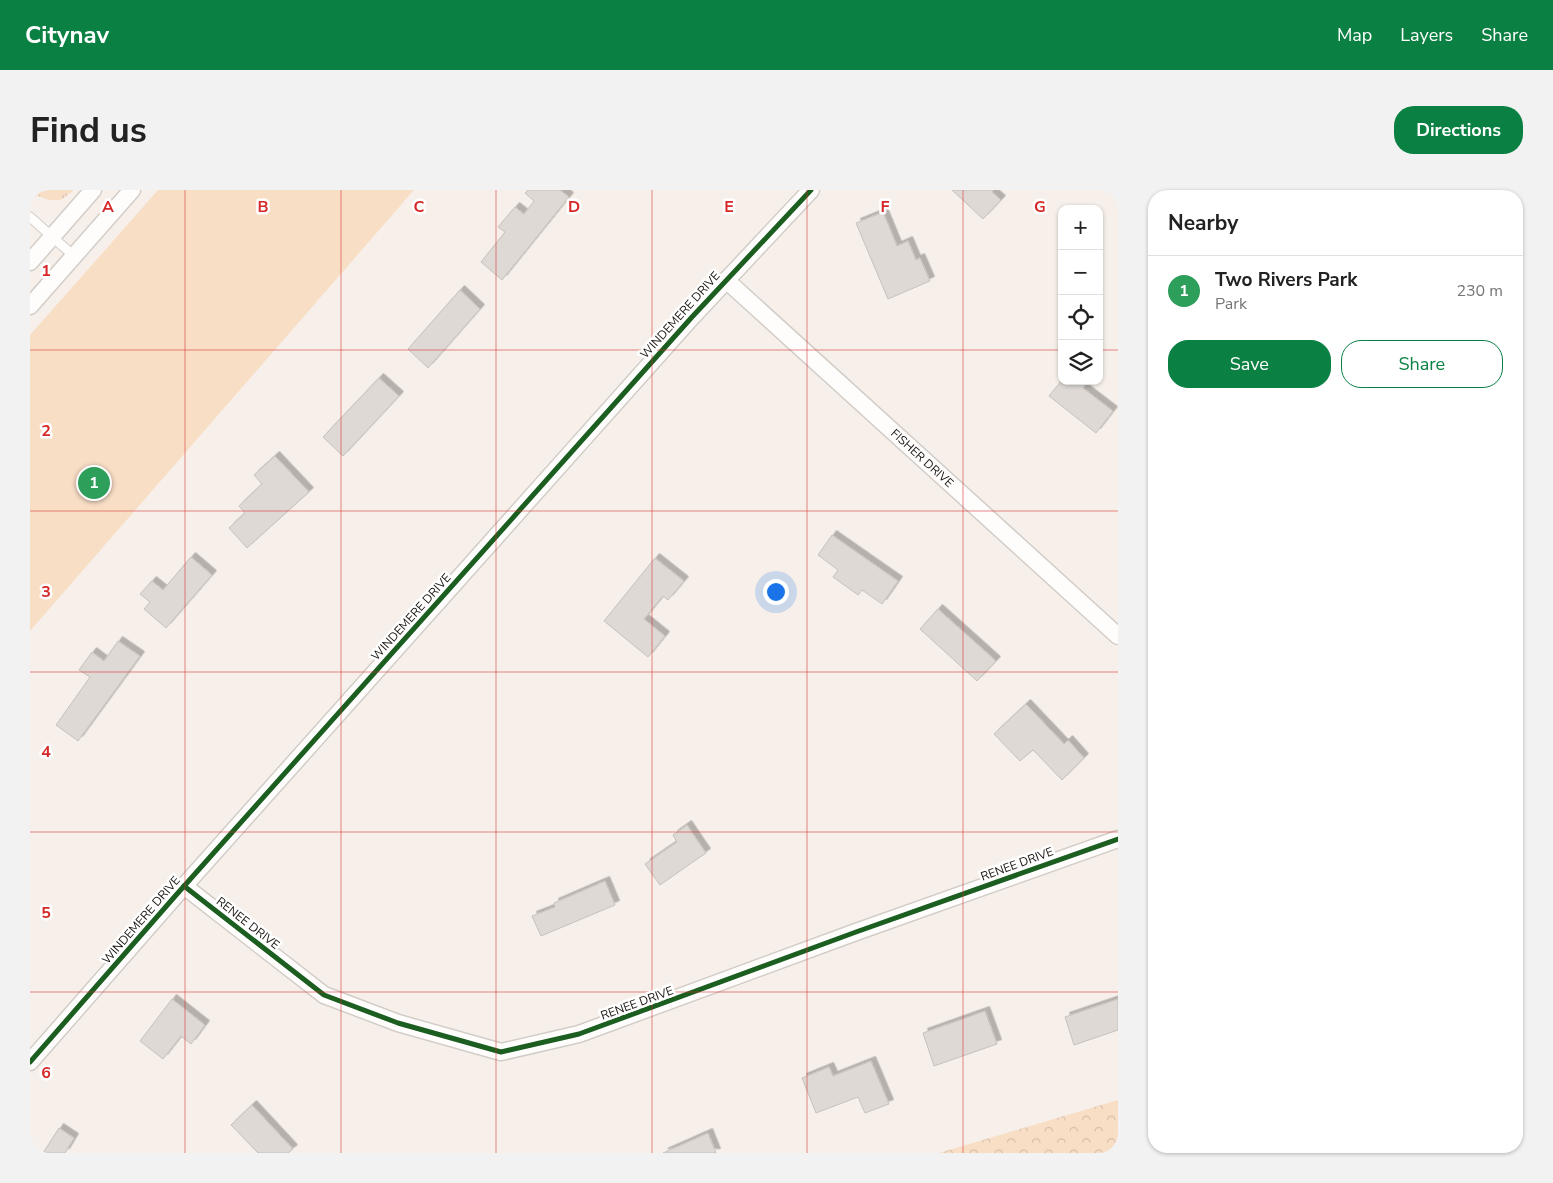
<!DOCTYPE html>
<html lang="en">
<head>
<meta charset="utf-8">
<style>
	:root { --surface:#fff; --page:#f2f2f2; --text:#222; --muted:#767676; --line:#e0e0e0; --accent:#0b8043 }
	body { margin:0; font-family:"Nunito Sans",sans-serif; background:var(--page); color:var(--text) }
	.controls { position:absolute; right:15px; top:15px; display:grid; overflow:hidden; border-radius:10px; box-shadow:0 1px 4px #0004 }
	.controls button { width:45px; height:45px; display:grid; place-items:center; padding:0; border:0; border-bottom:1px solid var(--line); background:var(--surface); color:var(--text); font:25px sans-serif }
	.you { position:absolute; left:745px; top:401px; width:18px; height:18px; margin:-12px; border:4px solid #fff; border-radius:50%; background:#1a73e8; box-shadow:0 0 0 8px #1a73e833 }
	.badge { display:grid; place-items:center; width:32px; height:32px; border-radius:50%; background:var(--accent); color:#fff; font-size:16px; font-weight:700 }
	.pin { position:absolute; translate:-50% -50%; border:2px solid #fff; box-shadow:0 1px 5px #0006 }
	.list { margin:0; padding:0; list-style:none }
	h2 { display:flex; justify-content:space-between; align-items:center; height:65px; margin:0; padding:0 20px; font-size:21px }
	h2 small { font-size:16px; font-weight:400; color:var(--muted) }
	.list li { display:grid; grid-template-columns:32px 1fr auto; gap:15px; align-items:center; box-sizing:border-box; height:70px; padding:0 20px; border-top:1px solid var(--line) }
	.list b { display:block; font-size:19px; white-space:nowrap }
	.list p { margin:0; font-size:16px; white-space:nowrap; color:var(--muted) }
	.list em { font-size:16px; font-style:normal; color:var(--muted) }
	.actions { display:flex; gap:10px; padding:15px 20px }
	.actions a { flex:1; padding:11px 0; border:1px solid var(--accent); border-radius:20px; text-align:center; font-size:18px; color:var(--accent) }
	.actions .main { background:var(--accent); color:#fff }
	.icon { flex:none; width:28px; height:28px; fill:none; stroke:currentColor; stroke-width:2; stroke-linecap:round; stroke-linejoin:round }
	.map { position:relative; flex:none; width:1088px; height:963px; overflow:hidden; border-radius:20px }
	header { display:flex; align-items:center; gap:30px; box-sizing:border-box; height:70px; padding:0 25px; background:var(--accent); color:#fff }
	header strong { font-size:24px }
	nav { display:flex; gap:28px; margin-inline-start:auto; font-size:18px }
	.intro { display:flex; align-items:center; justify-content:space-between; box-sizing:border-box; height:120px; padding:0 30px }
	h1 { margin:0; font-size:35px }
	.button { padding:12px 22px; border-radius:20px; background:var(--accent); color:#fff; font-size:18px; font-weight:700 }
	main { display:flex; gap:30px; padding:0 30px }
	aside { flex:1; background:var(--surface); border-radius:20px; box-shadow:0 1px 4px #0004 }
	.map>svg:first-child { display:block }
	.grass { fill:url(#grass-tufts) }
	.forest { fill:url(#forest-crowns) }
	.green { fill:#f9dec6 }
	.building { fill:#ded9d4; stroke:#c6c1bc; filter:url(#shadow) }
	.lines { fill:none; stroke-linecap:round; stroke-linejoin:round }
	.lane-casing { stroke:#d3cdc8; stroke-width:11 }
	.street-casing { stroke:#d3cdc8; stroke-width:19 }
	.lane { stroke:#fefdfc; stroke-width:9 }
	.street { stroke:#fefdfc; stroke-width:16 }
	.cycleway-casing { stroke:#fff; stroke-width:8 }
	.cycleway { stroke:#1b5e20; stroke-width:5 }
	.grid { fill:none; stroke:#d62828; stroke-width:1; stroke-opacity:0.55 }
	.labels { text-anchor:middle; stroke-width:5; stroke-linejoin:round; paint-order:stroke }
	.street-label { font-size:12px; fill:#191410; stroke:#fff }
	.grid-label { font-size:16px; text-anchor:middle; font-weight:bold; fill:#d62828; stroke:#fff; stroke-width:5; stroke-linejoin:round; paint-order:stroke }
</style>
</head>
<body>
<header>
<strong>Citynav</strong>
<nav><a>Map</a><a>Layers</a><a>Share</a></nav>
</header>
<div class="intro"><h1>Find us</h1><a class="button">Directions</a></div>
<main>
<div class="map">
<svg width="1088" height="963" viewBox="0 0 1088 963">
	<defs>
		<pattern id="grass-tufts" width="24" height="20" patternUnits="userSpaceOnUse" patternTransform="scale(1.25)"><rect width="24" height="20" fill="#f9dec6"/><path d="M3 7l-1-3M5 7V3M7 7l1-3M15 17l-1-3M17 17v-4M19 17l1-3" fill="none" stroke="#d5bea9"/></pattern>
		<pattern id="forest-crowns" width="20" height="18" patternUnits="userSpaceOnUse" patternTransform="scale(1.25)"><rect width="20" height="18" fill="#f9dec6"/><path d="M2 6a3 3 0 1 1 6 0M12 15a3 3 0 1 1 6 0" fill="none" stroke="#d5bea9"/></pattern>
		<filter id="shadow"><feDropShadow dx="4.5" dy="-4.5" stdDeviation="0" flood-color="#0004"/></filter>
	</defs>
	<rect width="100%" height="100%" fill="#f7f0ea"/>
	<polygon class="grass" points="0,0 44,0 31,10 19,10 0,3"/>
	<polygon class="forest" points="1088,910 1088,963 909,963"/>
	<polygon class="green" points="128,0 384,0 0,441 0,145"/>
	<g class="building">
		<polygon points="498,0 530,0 539,7 472,90 451,72 475,42 468,37 485,17 494,24 504,11 495,3"/>
		<polygon points="922,0 964,0 962,2 971,10 953,29"/>
		<polygon points="853,22 867,56 878,51 886,70 890,68 900,91 858,109 826,33"/>
		<polygon points="430,100 450,119 398,178 378,159"/>
		<polygon points="349,188 369,206 313,266 293,247"/>
		<polygon points="1032,190 1058,191 1053,198 1083,221 1066,243 1019,206"/>
		<polygon points="245,266 279,302 217,358 199,338 215,323 209,316 232,294 224,285"/>
		<polygon points="802,345 868,391 852,414 832,400 828,405 803,387 808,380 788,365"/>
		<polygon points="161,367 182,385 136,438 114,419 120,412 110,404 122,391 133,400"/>
		<polygon points="625,368 654,391 638,410 633,406 614,429 635,446 618,467 574,431"/>
		<polygon points="908,419 966,471 947,491 890,439"/>
		<polygon points="88,451 110,466 48,551 26,535 60,487 49,480 62,462 74,471"/>
		<polygon points="996,514 1034,554 1038,550 1054,568 1032,590 1003,560 990,571 964,544"/>
		<polygon points="657,635 676,663 630,695 615,674 647,652 643,645"/>
		<polygon points="575,691 585,715 511,746 502,726 525,717 524,713"/>
		<polygon points="142,809 175,835 161,854 151,846 133,869 110,851"/>
		<polygon points="1088,809 1088,840 1044,855 1035,827"/>
		<polygon points="955,821 967,854 904,876 893,843"/>
		<polygon points="841,871 859,914 835,923 828,907 786,923 772,888 799,877 803,886"/>
		<polygon points="222,915 263,959 258,963 228,963 201,935"/>
		<polygon points="29,938 44,948 35,963 13,963"/>
		<polygon points="678,943 686,963 633,963"/>
	</g>
	<g class="lines">
		<defs>
			<polyline id="lane" points="0,27 44,66"/>
			<g id="street">
				<polyline points="0,72 63,0"/>
				<path id="s1" d="M696,90L1088,446"/>
				<polyline points="0,116 102,0"/>
				<polyline points="154,696 294,805 368,833 471,862 549,844 826,742 1088,649"/>
				<polyline points="0,872 147,704 662,127 781,0"/>
			</g>
		</defs>
		<use href="#lane" class="lane-casing"/>
		<use href="#street" class="street-casing"/>
		<use href="#lane" class="lane"/>
		<use href="#street" class="street"/>
		<defs>
			<g id="cycleway">
				<polyline points="154,696 294,805 368,833 471,862 549,844 826,742 1088,649"/>
				<polyline points="0,872 147,704 662,127 781,0"/>
			</g>
		</defs>
		<use href="#cycleway" class="cycleway-casing"/>
		<use href="#cycleway" class="cycleway"/>
	</g>
	<path class="grid" d="M155,0V963M311,0V963M466,0V963M622,0V963M777,0V963M933,0V963M0,160H1032M1069,160H1088M0,321H1088M0,482H1088M0,642H1088M0,802H1088"/>
	<g class="labels">
		<g class="street-label">
			<text transform="translate(650 125) rotate(-48)" y="4">WINDEMERE DRIVE</text>
			<text dy="4" stroke="none"><textPath href="#s1" startOffset="265">FISHER DRIVE</textPath></text>
			<text transform="translate(381 427) rotate(-48)" y="4">WINDEMERE DRIVE</text>
			<text transform="translate(987 674) rotate(-20)" y="4">RENEE DRIVE</text>
			<text transform="translate(111 730) rotate(-49)" y="4">WINDEMERE DRIVE</text>
			<text transform="translate(218 733) rotate(38)" y="4">RENEE DRIVE</text>
			<text transform="translate(607 813) rotate(-20)" y="4">RENEE DRIVE</text>
		</g>
	</g>
	<g class="grid-label">
		<text x="78" y="22">A</text>
		<text x="233" y="22">B</text>
		<text x="389" y="22">C</text>
		<text x="544" y="22">D</text>
		<text x="699" y="22">E</text>
		<text x="855" y="22">F</text>
		<text x="1010" y="22">G</text>
		<text x="16" y="86">1</text>
		<text x="16" y="246">2</text>
		<text x="16" y="407">3</text>
		<text x="16" y="567">4</text>
		<text x="16" y="728">5</text>
		<text x="16" y="888">6</text>
	</g>
</svg>
<div class="controls">
<button>+</button>
<button>−</button>
<button><svg class="icon" aria-label="locate" viewBox="0 0 24 24"><circle cx="12" cy="12" r="6"/><path d="M12 2v4M12 18v4M2 12h4M18 12h4"/></svg></button>
<button><svg class="icon" aria-label="layers" viewBox="0 0 24 24"><path d="M12 4l9 5-9 5-9-5zM3 14l9 5 9-5"/></svg></button>
</div>
<div class="you"></div>
<div class="pin badge" style="left:64px;top:293px;background:#2e9e5b">1</div>
</div>
<aside>
<h2>Nearby<small></small></h2>
<ul class="list">
<li><span class="badge" style="background:#2e9e5b">1</span><div><b>Two Rivers Park</b><p>Park</p></div><em>230 m</em></li>
</ul>
<div class="actions"><a class="main">Save</a><a>Share</a></div>
</aside>
</main>
</body>
</html>
